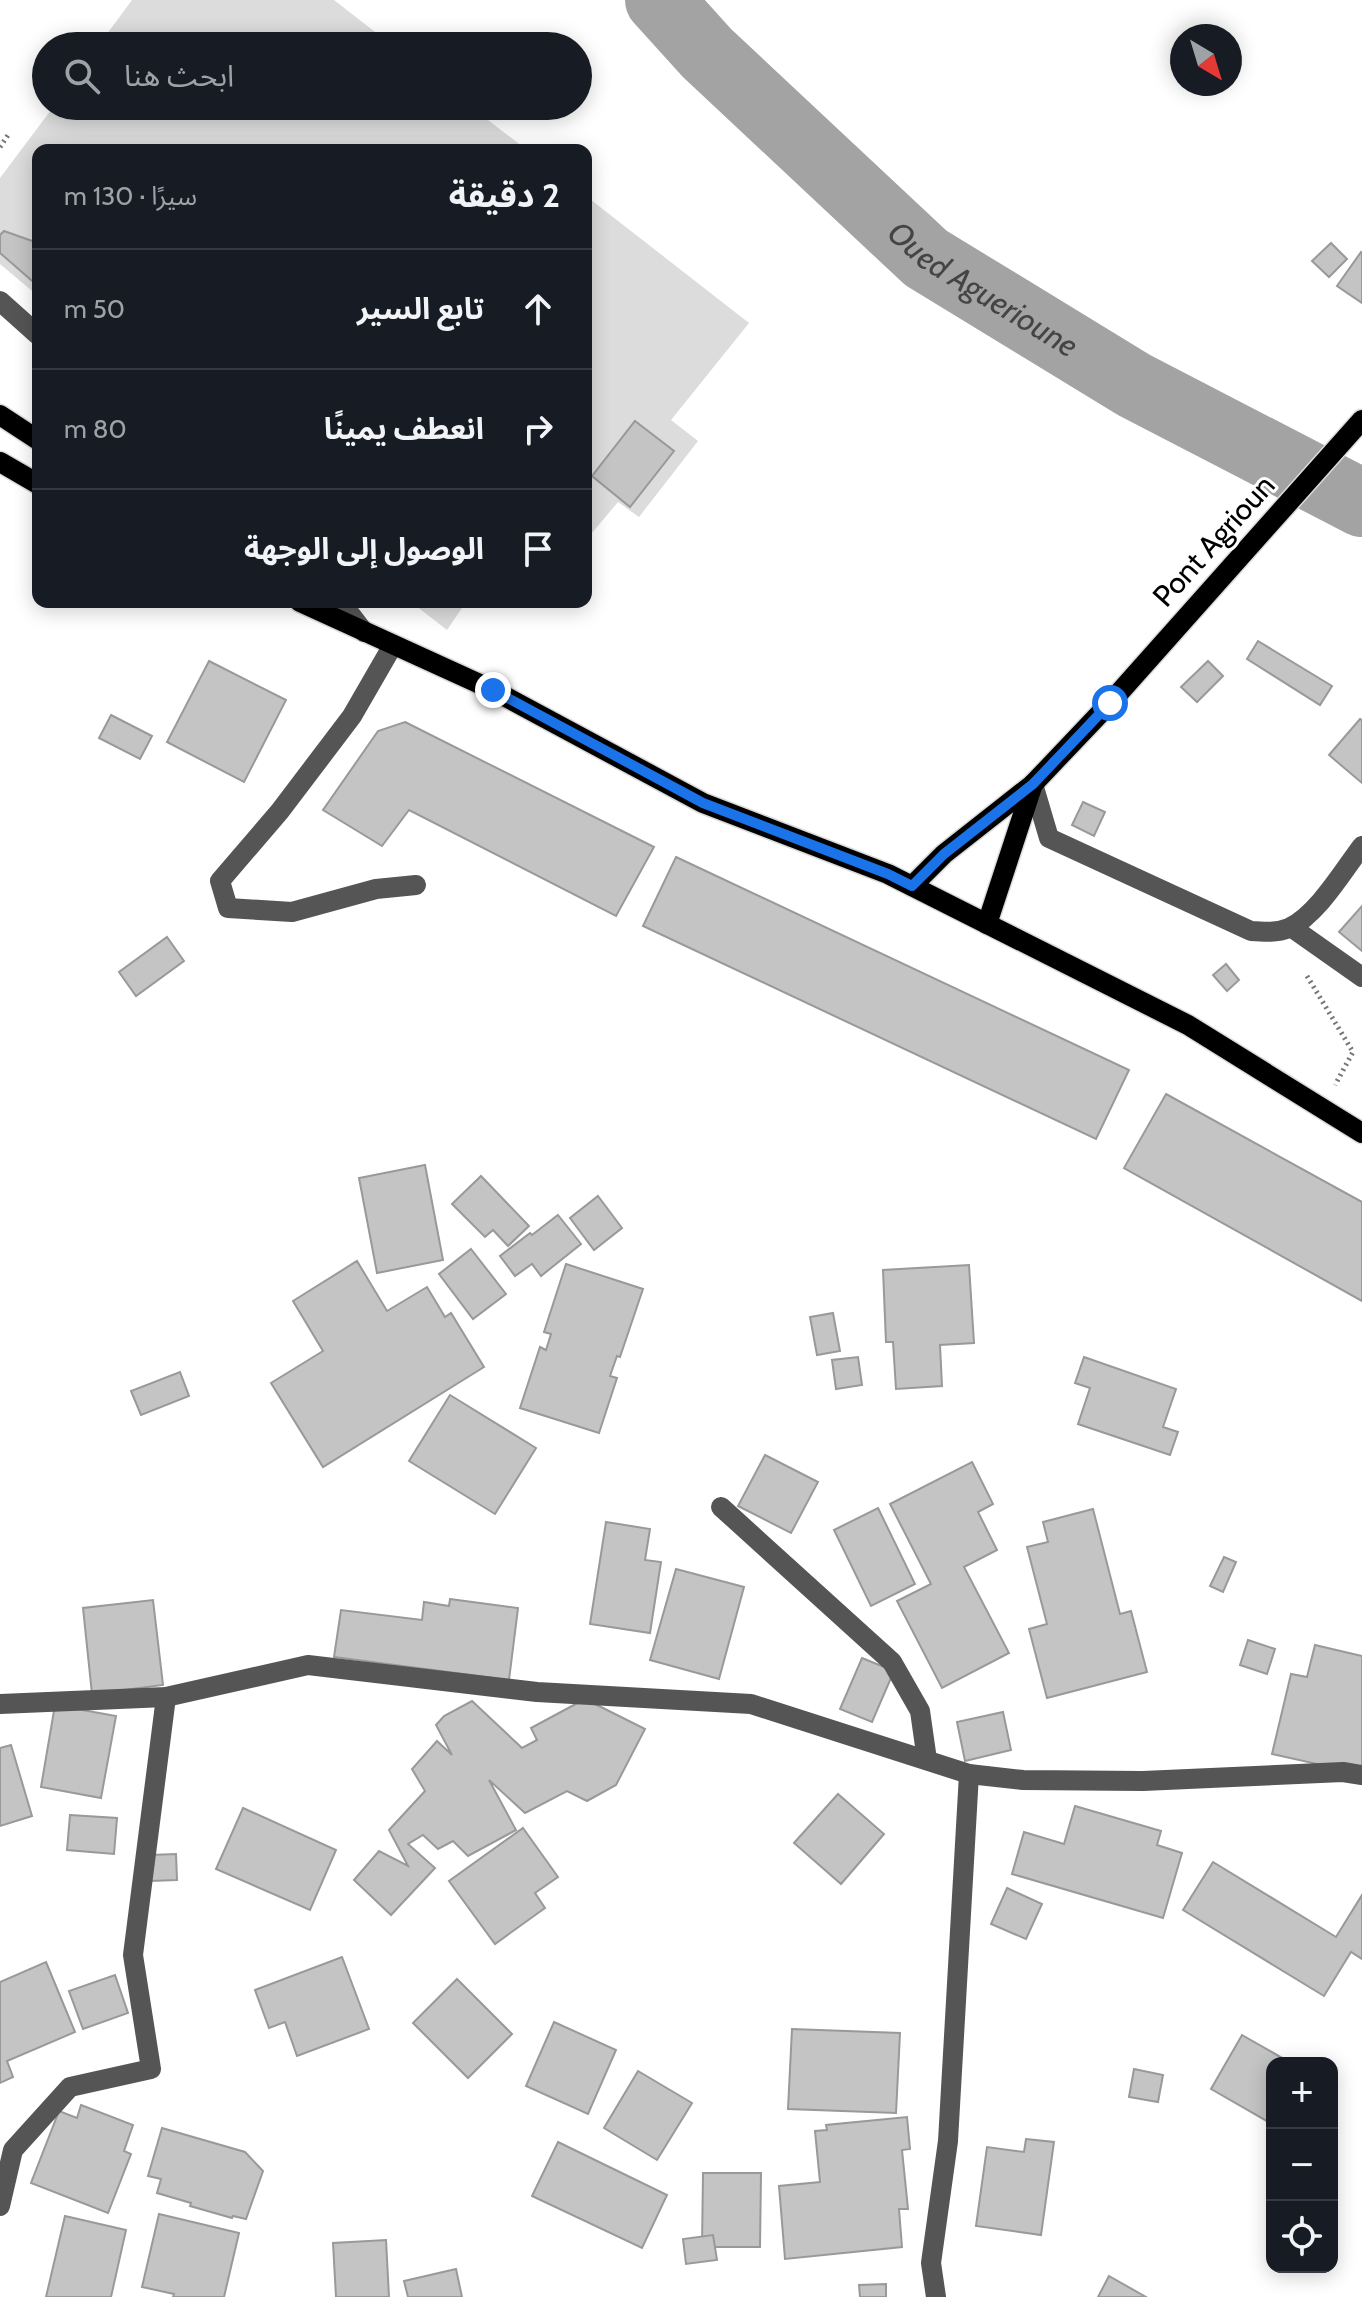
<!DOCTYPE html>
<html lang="ar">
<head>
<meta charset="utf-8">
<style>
	:root { --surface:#171b24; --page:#20242c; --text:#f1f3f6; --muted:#9ea1a6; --line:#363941 }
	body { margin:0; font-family:Cabin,"Noto Sans Arabic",sans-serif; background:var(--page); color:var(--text); direction:rtl }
	.controls { position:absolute; right:24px; bottom:24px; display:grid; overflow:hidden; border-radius:16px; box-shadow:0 4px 20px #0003 }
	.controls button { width:72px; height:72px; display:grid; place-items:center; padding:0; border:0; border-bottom:2px solid var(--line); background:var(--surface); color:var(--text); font:40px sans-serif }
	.compass { position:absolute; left:1170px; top:24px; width:72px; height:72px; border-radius:50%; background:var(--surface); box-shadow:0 4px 20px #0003; rotate:142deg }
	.stop { position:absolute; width:24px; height:24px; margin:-18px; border:6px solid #1a73e8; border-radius:50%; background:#fff }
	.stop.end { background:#1a73e8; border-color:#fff; box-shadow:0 2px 8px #0008 }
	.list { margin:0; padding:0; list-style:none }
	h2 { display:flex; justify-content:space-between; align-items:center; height:104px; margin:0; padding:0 32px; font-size:34px }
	h2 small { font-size:26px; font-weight:400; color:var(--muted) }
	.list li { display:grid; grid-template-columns:52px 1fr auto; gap:24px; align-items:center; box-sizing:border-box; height:120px; padding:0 32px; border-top:2px solid var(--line) }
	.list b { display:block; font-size:30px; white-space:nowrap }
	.list em { font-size:26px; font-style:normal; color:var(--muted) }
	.icon { flex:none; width:44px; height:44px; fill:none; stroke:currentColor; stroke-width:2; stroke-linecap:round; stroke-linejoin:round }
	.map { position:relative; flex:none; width:1362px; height:2297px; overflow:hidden; direction:ltr }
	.search { position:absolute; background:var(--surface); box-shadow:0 4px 20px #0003; left:32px; top:32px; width:560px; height:88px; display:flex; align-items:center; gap:20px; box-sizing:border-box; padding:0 28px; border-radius:44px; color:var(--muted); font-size:30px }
	.panel { position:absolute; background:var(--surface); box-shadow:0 4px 20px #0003; left:32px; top:144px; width:560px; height:464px; border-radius:16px; direction:rtl }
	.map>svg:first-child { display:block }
	.green { fill:#dcdcdc }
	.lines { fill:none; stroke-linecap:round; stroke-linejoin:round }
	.river { stroke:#a3a3a3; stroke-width:68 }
	.building { fill:#c4c4c4; stroke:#999; stroke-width:2 }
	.major-casing { stroke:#dbdbdb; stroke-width:23 }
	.path { stroke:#777; stroke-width:5; stroke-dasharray:2 4; stroke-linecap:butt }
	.minor { stroke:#555; stroke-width:20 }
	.major { stroke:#000; stroke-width:20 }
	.route { stroke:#1a73e8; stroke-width:10 }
	.labels { text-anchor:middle; stroke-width:6; stroke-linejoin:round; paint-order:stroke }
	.street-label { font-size:30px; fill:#000; stroke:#fff }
	.water-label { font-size:32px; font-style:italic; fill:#444; stroke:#fff }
</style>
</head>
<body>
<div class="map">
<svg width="1362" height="2297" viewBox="0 0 1362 2297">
	<rect width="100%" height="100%" fill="#fff"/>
	<g class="green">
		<polygon points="132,0 334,0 393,46 98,46"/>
		<polygon points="54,106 470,106 527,150 38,150 38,296 0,264 0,178"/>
		<polygon points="586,196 749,323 671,420 698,441 639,517 618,502 586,540"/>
		<polygon points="411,602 466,602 447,630"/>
	</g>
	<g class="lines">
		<path class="river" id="s1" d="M659,0L707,53L926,258L1134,385L1362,503"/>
	</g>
	<g class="building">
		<polygon points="4,231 38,243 38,286 0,253 0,235"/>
		<polygon points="1331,243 1347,259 1329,277 1312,261"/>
		<polygon points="1361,252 1362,253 1362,303 1337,286"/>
		<polygon points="635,421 674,451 630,507 592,476"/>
		<polygon points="1258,641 1332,686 1320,705 1247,659"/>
		<polygon points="209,661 286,700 244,782 167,742"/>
		<polygon points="1208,661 1223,676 1197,702 1181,687"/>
		<polygon points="111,715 152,736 140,759 99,738"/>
		<polygon points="1360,719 1362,720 1362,783 1329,755"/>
		<polygon points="405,722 654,847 616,916 409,810 382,846 323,810 378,731"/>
		<polygon points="1083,802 1105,812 1094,836 1072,825"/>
		<polygon points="676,857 1129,1070 1096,1139 643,926"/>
		<polygon points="1362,906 1362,951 1339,932"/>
		<polygon points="167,937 184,961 136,996 119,972"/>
		<polygon points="1226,964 1239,980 1227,991 1213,975"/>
		<polygon points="1166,1094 1362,1202 1362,1301 1124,1168"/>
		<polygon points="425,1165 443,1260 377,1273 359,1178"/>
		<polygon points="481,1176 529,1226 508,1246 493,1230 485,1237 452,1204"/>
		<polygon points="598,1196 622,1228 594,1250 570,1218"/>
		<polygon points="558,1215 581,1244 541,1276 532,1264 515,1276 500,1256 530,1233 532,1235"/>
		<polygon points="471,1249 506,1294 473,1319 439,1274"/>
		<polygon points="357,1261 387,1311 427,1287 445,1317 451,1313 484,1367 323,1467 271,1383 323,1351 293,1301"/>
		<polygon points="566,1264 643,1289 620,1357 617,1356 610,1376 617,1378 599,1433 520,1408 540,1347 546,1350 551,1334 544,1332"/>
		<polygon points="969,1265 974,1343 940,1345 942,1386 896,1389 893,1342 886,1342 883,1270"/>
		<polygon points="833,1313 840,1351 817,1355 810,1317"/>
		<polygon points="858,1357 862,1385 836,1389 832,1360"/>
		<polygon points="1084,1357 1176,1389 1163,1427 1178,1432 1170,1455 1078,1424 1090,1388 1075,1383"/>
		<polygon points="180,1372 189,1396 141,1415 131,1391"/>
		<polygon points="450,1395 536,1448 495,1514 409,1461"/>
		<polygon points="765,1455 818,1482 791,1533 738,1506"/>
		<polygon points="972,1462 993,1504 978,1512 997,1550 964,1567 1009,1653 942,1688 897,1601 931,1584 890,1504"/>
		<polygon points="878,1508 915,1584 871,1606 834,1530"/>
		<polygon points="1093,1509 1120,1614 1131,1611 1147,1672 1047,1698 1029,1629 1047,1624 1027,1547 1048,1542 1043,1522"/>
		<polygon points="606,1522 650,1529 645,1560 661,1562 650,1633 590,1624"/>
		<polygon points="1224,1557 1236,1562 1223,1592 1210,1586"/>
		<polygon points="676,1569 744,1587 719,1679 650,1660"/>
		<polygon points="450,1599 518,1608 509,1680 334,1657 341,1610 422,1620 424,1602 449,1606"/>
		<polygon points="153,1600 163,1685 92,1694 83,1608"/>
		<polygon points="1248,1640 1275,1649 1267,1674 1240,1665"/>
		<polygon points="1315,1645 1362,1656 1362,1774 1272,1754 1291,1674 1307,1677"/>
		<polygon points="862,1658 894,1671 872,1722 840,1709"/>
		<polygon points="585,1699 645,1729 616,1785 587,1801 567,1791 525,1813 489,1780 516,1830 468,1856 453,1841 438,1849 423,1835 408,1844 435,1868 391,1915 354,1880 379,1851 408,1866 389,1830 425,1791 412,1769 437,1741 452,1755 436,1725 444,1716 472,1701 522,1748 537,1740 531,1728"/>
		<polygon points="55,1705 116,1716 101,1798 41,1787"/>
		<polygon points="1003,1712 1011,1750 965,1761 957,1722"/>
		<polygon points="11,1745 32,1816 0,1826 0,1748"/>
		<polygon points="838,1794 884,1834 841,1884 794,1843"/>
		<polygon points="1075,1806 1161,1831 1157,1845 1182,1853 1163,1918 1012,1874 1024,1832 1064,1844"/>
		<polygon points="243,1808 336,1850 310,1910 216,1869"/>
		<polygon points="70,1815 117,1818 114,1854 67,1850"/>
		<polygon points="523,1828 558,1877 535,1893 545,1908 495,1944 449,1881"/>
		<polygon points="176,1854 177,1880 150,1881 150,1855"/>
		<polygon points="1213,1862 1336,1937 1362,1895 1362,1959 1351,1952 1324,1996 1183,1910"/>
		<polygon points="1007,1888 1042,1904 1026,1939 991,1924"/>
		<polygon points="342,1957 369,2029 297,2056 285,2022 269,2028 255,1990"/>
		<polygon points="46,1962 75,2032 7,2061 13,2077 0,2083 0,1982"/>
		<polygon points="115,1975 128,2013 83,2029 69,1991"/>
		<polygon points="457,1979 512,2034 468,2078 413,2023"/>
		<polygon points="554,2022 616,2050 588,2114 526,2086"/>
		<polygon points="792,2029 900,2033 896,2113 788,2109"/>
		<polygon points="1242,2035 1291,2063 1272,2063 1272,2124 1211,2089"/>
		<polygon points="1134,2069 1163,2075 1158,2102 1129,2097"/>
		<polygon points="638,2071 692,2103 657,2160 604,2128"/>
		<polygon points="81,2105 133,2125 124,2151 131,2154 108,2213 31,2183 59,2111 77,2118"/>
		<polygon points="907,2117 910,2149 902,2150 908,2209 899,2209 902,2247 785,2259 779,2186 820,2182 815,2131 827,2130 826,2125"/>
		<polygon points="162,2128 245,2152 263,2171 246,2219 233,2216 232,2218 190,2206 191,2203 157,2193 161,2179 148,2176"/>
		<polygon points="1026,2139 1054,2142 1041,2235 976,2226 987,2147 1024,2152"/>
		<polygon points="558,2142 667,2195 642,2248 532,2196"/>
		<polygon points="703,2173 761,2173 760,2247 702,2247"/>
		<polygon points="159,2214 239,2233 224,2297 173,2297 174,2294 142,2287"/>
		<polygon points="65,2216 126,2230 111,2297 46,2297"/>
		<polygon points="713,2235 717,2260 686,2264 683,2239"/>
		<polygon points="386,2240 389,2297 336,2297 333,2243"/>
		<polygon points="456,2269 462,2297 408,2297 404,2281"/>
		<polygon points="1109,2276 1146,2297 1098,2297"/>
		<polygon points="886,2284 886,2297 860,2297 859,2285"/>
	</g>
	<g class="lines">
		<defs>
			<g id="major">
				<polyline points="0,415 38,440"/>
				<polyline points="0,462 38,484"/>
				<polyline points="300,602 493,690 703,803 888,874 1188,1025 1362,1133"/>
				<polyline points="912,886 944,854 1033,784 1110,703 1362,420"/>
				<polyline points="987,924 1033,784"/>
			</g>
		</defs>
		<use href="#major" class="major-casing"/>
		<g class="path">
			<polyline points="0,147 8,135"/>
			<polyline points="1307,976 1353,1052 1335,1085"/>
		</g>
		<g class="minor">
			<polyline points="0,301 38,335"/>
			<polyline points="341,602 364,632"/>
			<polyline points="393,645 352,716 280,811 220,881 228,908 292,912 376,889 416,885"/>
			<path d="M1033,784L1049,838L1251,931C1264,932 1277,933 1289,928C1318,914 1343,871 1362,846"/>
			<polyline points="1291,927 1362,977"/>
			<polyline points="721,1507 892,1662 920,1711 927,1760"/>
			<polyline points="0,1704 166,1697 308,1665 537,1692 751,1704 969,1774 1023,1780 1143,1781 1343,1772 1362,1775"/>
			<polyline points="0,2206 13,2150 70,2087 151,2069 133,1955 166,1697"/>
			<polyline points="936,2297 931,2263 948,2141 969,1774"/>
		</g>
		<use href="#major" class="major"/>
	</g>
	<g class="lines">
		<polyline class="route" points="493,690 703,803 888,874 912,886 944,854 1033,784 1110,703"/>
	</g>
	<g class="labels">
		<g class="street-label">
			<text transform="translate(1214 541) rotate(-48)" y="10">Pont Agrioun</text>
		</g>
		<g class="water-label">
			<text dy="11" stroke="none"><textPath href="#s1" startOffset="436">Oued Aguerioune</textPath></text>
		</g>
	</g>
</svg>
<div class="controls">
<button>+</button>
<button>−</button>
<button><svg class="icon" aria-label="locate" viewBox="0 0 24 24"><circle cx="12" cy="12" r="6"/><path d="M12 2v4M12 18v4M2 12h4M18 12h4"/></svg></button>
</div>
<svg class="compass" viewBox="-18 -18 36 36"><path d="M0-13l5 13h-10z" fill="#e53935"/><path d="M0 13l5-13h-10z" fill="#9ea1a6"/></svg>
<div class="stop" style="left:1110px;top:703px"></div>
<div class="stop end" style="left:493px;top:690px"></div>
<div class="search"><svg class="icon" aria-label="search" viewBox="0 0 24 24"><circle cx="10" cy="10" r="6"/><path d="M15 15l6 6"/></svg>ابحث هنا</div>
<section class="panel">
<h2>2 دقيقة<small>سيرًا · 130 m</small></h2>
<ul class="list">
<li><svg class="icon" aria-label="ahead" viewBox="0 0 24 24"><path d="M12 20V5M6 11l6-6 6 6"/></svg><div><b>تابع السير</b></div><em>50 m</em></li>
<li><svg class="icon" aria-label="right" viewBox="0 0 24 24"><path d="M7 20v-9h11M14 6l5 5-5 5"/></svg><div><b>انعطف يمينًا</b></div><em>80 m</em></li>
<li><svg class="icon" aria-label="arrive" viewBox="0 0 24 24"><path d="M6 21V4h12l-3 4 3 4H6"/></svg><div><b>الوصول إلى الوجهة</b></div></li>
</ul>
</section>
</div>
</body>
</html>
